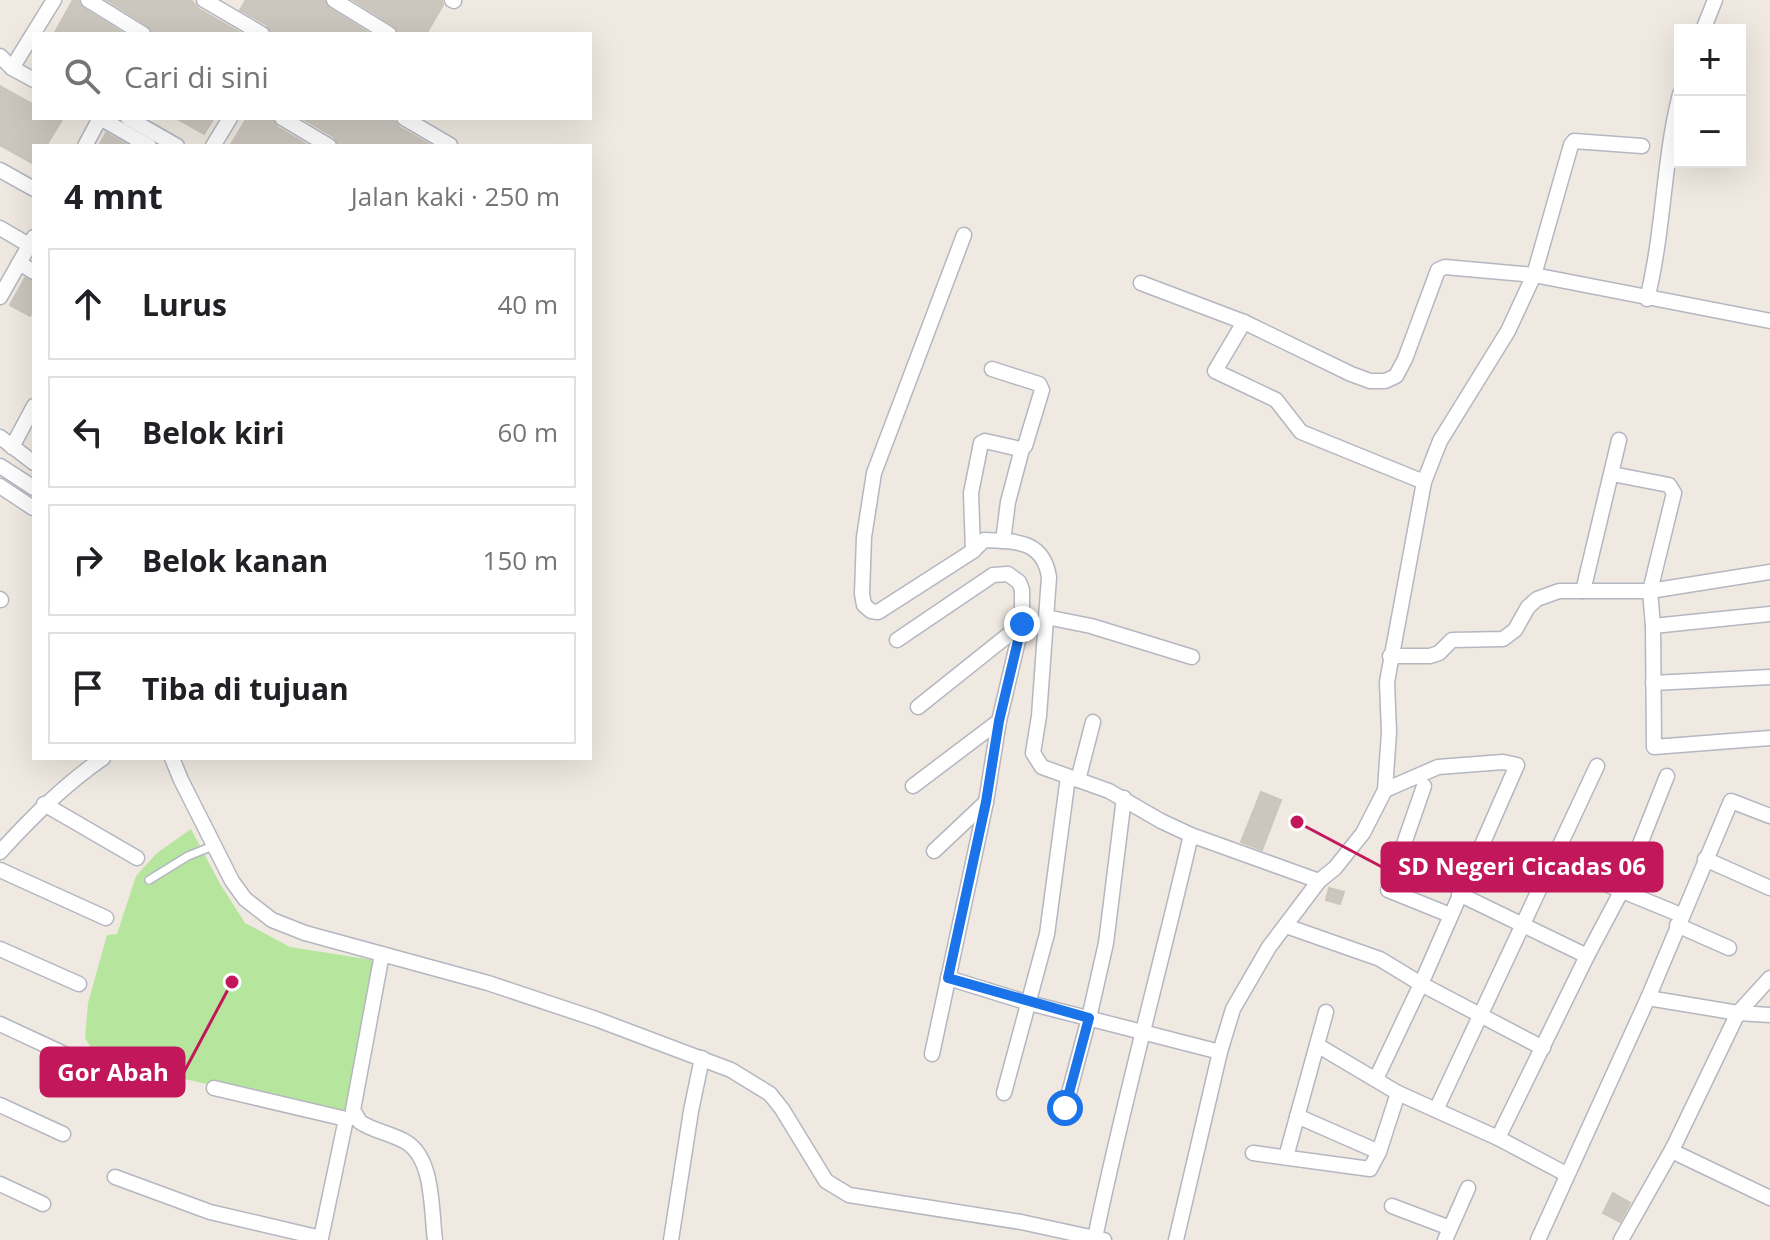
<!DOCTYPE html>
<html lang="id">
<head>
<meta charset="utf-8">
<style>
	:root { --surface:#fff; --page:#f6f6f6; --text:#202124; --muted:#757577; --line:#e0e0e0 }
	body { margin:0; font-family:"Open Sans",sans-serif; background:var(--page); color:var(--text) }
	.controls { position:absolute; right:24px; top:24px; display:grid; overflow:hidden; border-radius:0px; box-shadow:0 8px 32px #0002 }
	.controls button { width:72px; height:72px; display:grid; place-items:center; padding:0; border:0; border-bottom:2px solid var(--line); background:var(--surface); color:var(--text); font:40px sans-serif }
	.stop { position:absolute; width:24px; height:24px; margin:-18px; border:6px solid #1a73e8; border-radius:50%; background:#fff }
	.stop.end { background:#1a73e8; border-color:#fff; box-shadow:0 2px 8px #0008 }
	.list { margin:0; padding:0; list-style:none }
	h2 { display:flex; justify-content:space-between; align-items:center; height:104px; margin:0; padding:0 32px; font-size:34px }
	h2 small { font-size:26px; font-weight:400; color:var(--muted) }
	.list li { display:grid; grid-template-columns:52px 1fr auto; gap:24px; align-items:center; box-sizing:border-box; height:112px; margin:0 16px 16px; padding:0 16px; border:2px solid var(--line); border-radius:0px }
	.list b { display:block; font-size:30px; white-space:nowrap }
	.list em { font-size:26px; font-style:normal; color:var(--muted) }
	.icon { flex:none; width:44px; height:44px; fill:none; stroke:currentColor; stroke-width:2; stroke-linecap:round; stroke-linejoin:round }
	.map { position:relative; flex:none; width:1770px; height:1240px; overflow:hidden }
	.search { position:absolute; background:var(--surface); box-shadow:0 8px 32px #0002; left:32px; top:32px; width:560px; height:88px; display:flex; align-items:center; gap:20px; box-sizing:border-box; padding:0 28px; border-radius:0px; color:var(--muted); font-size:30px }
	.panel { position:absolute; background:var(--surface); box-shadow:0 8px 32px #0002; left:32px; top:144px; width:560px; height:616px; border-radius:0px }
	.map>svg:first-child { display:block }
	.green { fill:#b6e59e }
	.building { fill:#cbc7bf; stroke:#cbc5ba; stroke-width:2 }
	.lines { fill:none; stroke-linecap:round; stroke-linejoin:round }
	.service-casing { stroke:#b4b7c1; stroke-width:10 }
	.minor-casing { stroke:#b4b7c1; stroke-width:17 }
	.service { stroke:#fff; stroke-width:7 }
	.minor { stroke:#fff; stroke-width:14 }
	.route { stroke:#1a73e8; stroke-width:10 }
	.leader { fill:none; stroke:#c2185b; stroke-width:3 }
	.callout-dot { fill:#c2185b; stroke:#fff; stroke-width:3 }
	.callout { fill:#c2185b; stroke:#c2185b; stroke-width:3 }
	.callout-label { font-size:24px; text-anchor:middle; font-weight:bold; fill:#fff }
</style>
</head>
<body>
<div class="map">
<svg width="1770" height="1240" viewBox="0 0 1770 1240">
	<rect width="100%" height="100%" fill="#efe9e1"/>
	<polygon class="green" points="191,829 219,882 245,923 290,947 373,960 345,1116 98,1059 85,1038 88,1003 107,935 117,934 136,876 157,853"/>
	<g class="building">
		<polygon points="73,0 78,0 83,8 124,34 54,34"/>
		<polygon points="107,0 191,0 199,9 242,34 153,34 148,26"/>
		<polygon points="246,0 324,0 329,8 370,34 272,34 267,25 240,10"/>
		<polygon points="353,0 442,0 443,5 426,34 399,34 394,26"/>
		<polygon points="0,86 34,105 34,118 63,118 46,146 34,146 34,164 0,145"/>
		<polygon points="176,118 214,118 204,134"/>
		<polygon points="247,118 272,118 277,127 309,146 230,146"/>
		<polygon points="302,118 392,118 399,127 432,146 339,146 334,137"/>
		<polygon points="106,133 129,146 99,146"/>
		<polygon points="25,278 34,282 34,309 30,316 10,305"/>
		<polygon points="1261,792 1281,800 1262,850 1241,842"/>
		<polygon points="1329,888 1344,892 1340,904 1326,900"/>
		<polygon points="1613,1193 1630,1203 1620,1222 1603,1213"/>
	</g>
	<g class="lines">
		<defs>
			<polyline id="service" points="149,880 188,856 213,846"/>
			<g id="minor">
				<polyline points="88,0 143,34"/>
				<polyline points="204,0 262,34"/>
				<polyline points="334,0 389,34"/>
				<polyline points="452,0 454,1"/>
				<polyline points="1703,30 1715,0"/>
				<polyline points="0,56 12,68 34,80"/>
				<polyline points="12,68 54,0"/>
				<polyline points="100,118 149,146"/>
				<polyline points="128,118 177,146"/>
				<polyline points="282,118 329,146"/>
				<polyline points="404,118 450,145"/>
				<polyline points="85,146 100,118"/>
				<polyline points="213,146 230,118"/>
				<polyline points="0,170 34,189"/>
				<polyline points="0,228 29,245"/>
				<path d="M964,235L874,473L864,537L862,594L864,605L871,611L878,612L973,551L984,540C1015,541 1043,540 1049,577L1039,716L1033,753L1042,767L1109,791L1161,821L1191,835L1319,881"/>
				<polyline points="19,263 34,272"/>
				<polyline points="1141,283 1244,322 1351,374 1370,381 1385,381 1396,376 1405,359 1438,270 1445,267 1534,275 1571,145 1574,141 1642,146"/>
				<polyline points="0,297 34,237"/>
				<path d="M1647,299C1664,232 1663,161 1680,94"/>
				<polyline points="1244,322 1215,371 1276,400 1301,432 1424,482"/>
				<polyline points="0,437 34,463"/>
				<polyline points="12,447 34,406"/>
				<polyline points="0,466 34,488"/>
				<polyline points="1612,474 1669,485 1674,493 1650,591 1653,626 1654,747 1770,738"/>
				<polyline points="0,486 33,508"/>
				<polyline points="1003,541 1008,502 1022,449"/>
				<polyline points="973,551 971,493 981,443 985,441 1020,449 1025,446 1042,390 1039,384 992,369"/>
				<polyline points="1583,591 1619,440"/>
				<polyline points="0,599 1,600"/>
				<polyline points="1046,617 1091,626 1192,657"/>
				<polyline points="1653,626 1770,614"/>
				<polyline points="897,640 993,575 1008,574 1019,582 1022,590 1022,624 999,721 986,802 932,1054"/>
				<polyline points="1390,656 1430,656 1439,653 1452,640 1503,639 1515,630 1528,607 1537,599 1559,591 1650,591 1770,572"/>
				<polyline points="1653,683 1770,677"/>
				<polyline points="918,707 1022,624"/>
				<polyline points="172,758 181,780 232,881 245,899 272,920 305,933 488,983 596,1019 731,1070 770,1094 782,1109 826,1181 849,1195 1021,1222 1104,1240"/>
				<polyline points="1078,780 1093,722"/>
				<polyline points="913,786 999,721"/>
				<polyline points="1424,786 1388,890 1450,915"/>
				<polyline points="44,804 137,858"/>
				<polyline points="934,851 986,802"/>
				<path d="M0,852C32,817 64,785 103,758"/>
				<polyline points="1705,859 1770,888"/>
				<polyline points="1554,863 1681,915"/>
				<polyline points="0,870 106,918"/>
				<polyline points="1459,894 1587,956"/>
				<polyline points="1677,925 1729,948"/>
				<polyline points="1286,926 1380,959 1421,984 1543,1048"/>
				<polyline points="0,949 79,984"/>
				<path d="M382,954L353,1110L360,1122C373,1131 391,1133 406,1142C434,1159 431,1210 435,1240"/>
				<polyline points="948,978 1029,1003 1220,1052"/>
				<polyline points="1770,978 1738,1013 1673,1148 1676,1153 1770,1198"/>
				<polyline points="1648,998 1738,1013 1770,1015"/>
				<polyline points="0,1024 71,1057"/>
				<polyline points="1317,1045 1398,1093 1498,1138 1566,1174"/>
				<polyline points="1376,1079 1421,984 1517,765 1503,762 1438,767 1385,790"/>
				<polyline points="214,1088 346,1119 352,1118"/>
				<polyline points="1004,1093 1047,934 1068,777"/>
				<polyline points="0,1105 63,1134"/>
				<polyline points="1065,1108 1089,1018 1106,943 1124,798"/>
				<polyline points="1436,1110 1597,766"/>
				<polyline points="1297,1116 1379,1152"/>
				<polyline points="1498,1138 1587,956 1621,892 1667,776"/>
				<polyline points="1253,1153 1370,1169 1379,1152 1398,1093"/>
				<polyline points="1286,1157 1326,1012"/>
				<polyline points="115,1177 210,1212 321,1238 346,1119"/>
				<polyline points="0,1184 43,1204"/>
				<polyline points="1392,1206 1450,1228"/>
				<path d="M1095,1238C1123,1102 1160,969 1191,835"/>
				<polyline points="671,1240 691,1111 702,1058"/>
				<polyline points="1176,1240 1220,1052 1233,1009 1269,947 1319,881 1335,868 1363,833 1385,790 1389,732 1387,682 1424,482 1440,441 1508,331 1534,275 1770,321"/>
				<polyline points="1445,1240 1468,1188"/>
				<polyline points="1538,1240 1648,998 1731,801 1770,816"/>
				<polyline points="1621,1240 1673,1148"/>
			</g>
		</defs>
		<use href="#service" class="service-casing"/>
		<use href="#minor" class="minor-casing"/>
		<use href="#service" class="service"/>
		<use href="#minor" class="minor"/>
	</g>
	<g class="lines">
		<polyline class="route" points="1022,624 999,721 986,802 948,978 1089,1018 1065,1108"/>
	</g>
	<path class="leader" d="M1297 822L1382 867M232 982L184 1072"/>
	<g class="callout-dot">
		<circle cx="1297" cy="822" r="8"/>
		<circle cx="232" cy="982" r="8"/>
	</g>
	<g class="callout">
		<rect x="1382" y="843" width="280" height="48" rx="8"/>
		<rect x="41" y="1048" width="143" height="48" rx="8"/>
	</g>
	<g class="callout-label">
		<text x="1522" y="875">SD Negeri Cicadas 06</text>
		<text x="113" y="1081">Gor Abah</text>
	</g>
</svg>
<div class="controls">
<button>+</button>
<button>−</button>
</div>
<div class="stop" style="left:1065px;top:1108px"></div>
<div class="stop end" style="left:1022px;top:624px"></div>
<div class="search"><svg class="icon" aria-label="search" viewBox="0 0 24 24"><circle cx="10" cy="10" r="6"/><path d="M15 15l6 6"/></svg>Cari di sini</div>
<section class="panel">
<h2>4 mnt<small>Jalan kaki · 250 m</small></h2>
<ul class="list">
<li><svg class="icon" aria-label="ahead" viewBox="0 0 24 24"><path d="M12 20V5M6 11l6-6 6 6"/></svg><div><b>Lurus</b></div><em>40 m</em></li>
<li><svg class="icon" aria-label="left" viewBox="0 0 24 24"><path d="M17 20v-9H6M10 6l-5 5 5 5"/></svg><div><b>Belok kiri</b></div><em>60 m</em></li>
<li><svg class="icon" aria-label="right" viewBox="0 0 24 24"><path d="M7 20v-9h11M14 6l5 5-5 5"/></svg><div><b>Belok kanan</b></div><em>150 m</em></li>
<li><svg class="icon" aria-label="arrive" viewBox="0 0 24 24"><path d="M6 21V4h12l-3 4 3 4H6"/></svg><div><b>Tiba di tujuan</b></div></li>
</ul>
</section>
</div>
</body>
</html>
